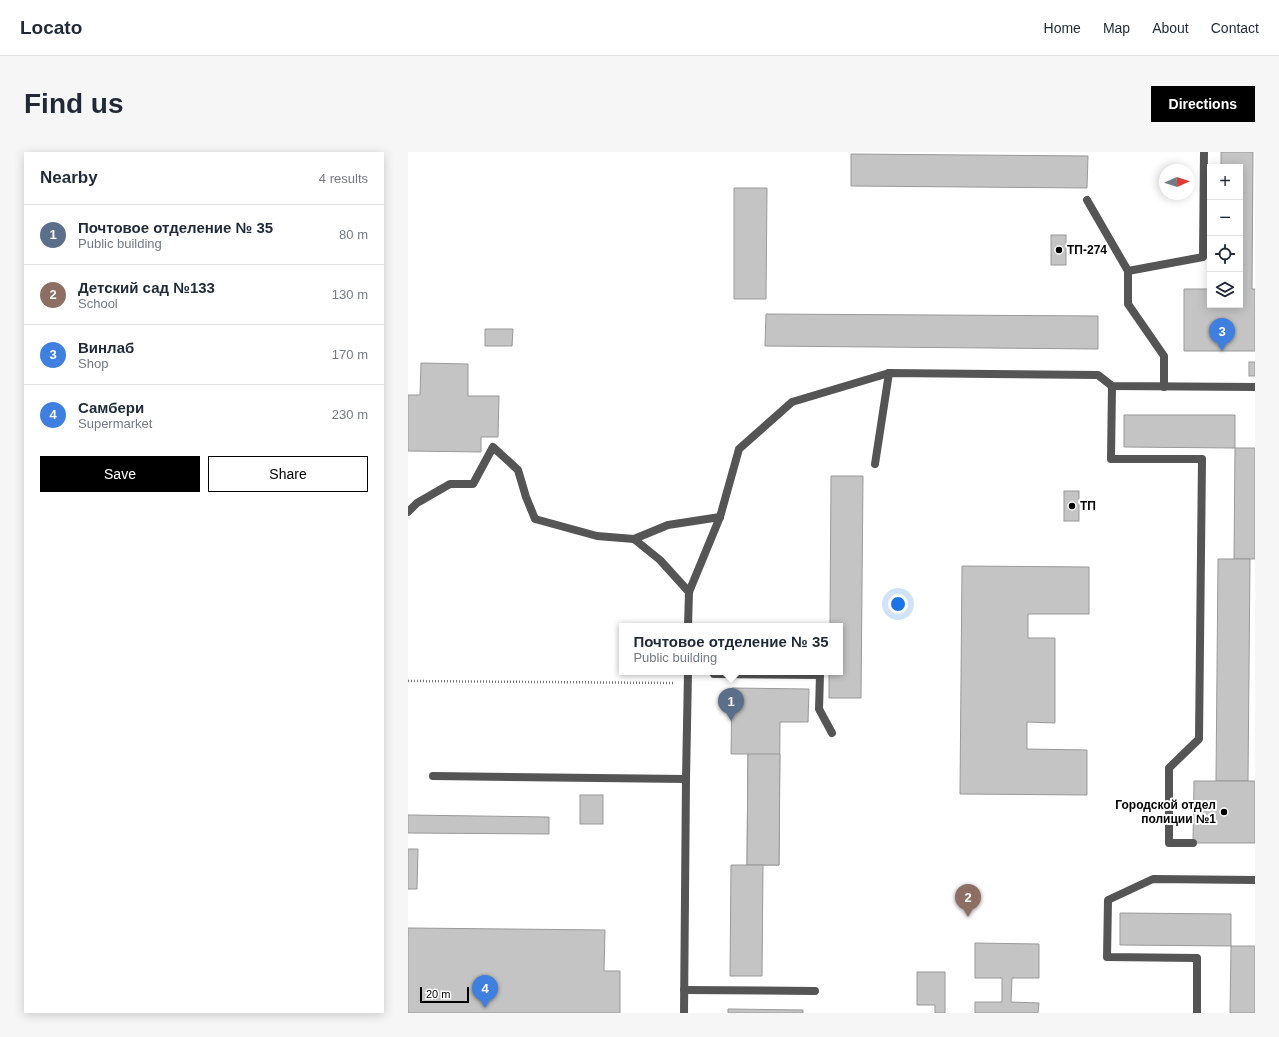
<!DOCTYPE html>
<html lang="en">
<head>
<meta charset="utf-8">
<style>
	:root { --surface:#fff; --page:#f6f6f7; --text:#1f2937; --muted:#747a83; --line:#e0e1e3; --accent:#000 }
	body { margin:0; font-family:Helvetica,sans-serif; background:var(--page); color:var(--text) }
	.controls { position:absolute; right:12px; top:12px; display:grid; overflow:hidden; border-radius:0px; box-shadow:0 2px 10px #0003 }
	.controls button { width:36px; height:36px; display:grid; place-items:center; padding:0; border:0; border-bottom:1px solid var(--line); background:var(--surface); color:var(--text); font:20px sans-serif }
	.compass { position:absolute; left:751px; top:12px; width:36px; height:36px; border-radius:50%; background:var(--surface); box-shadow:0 2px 10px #0003; rotate:87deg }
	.scale { position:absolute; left:12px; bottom:10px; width:49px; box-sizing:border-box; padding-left:4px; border:2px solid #000; border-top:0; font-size:11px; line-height:14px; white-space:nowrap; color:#000; -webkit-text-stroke:3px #fff; paint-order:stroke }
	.you { position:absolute; left:490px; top:452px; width:14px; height:14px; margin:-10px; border:3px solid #fff; border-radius:50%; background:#1a73e8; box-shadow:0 0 0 6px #1a73e833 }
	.badge { display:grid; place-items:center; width:26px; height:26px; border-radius:50%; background:var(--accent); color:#fff; font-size:13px; font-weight:700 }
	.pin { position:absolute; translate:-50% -33px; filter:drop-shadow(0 1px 2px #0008) }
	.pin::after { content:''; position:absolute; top:21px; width:14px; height:12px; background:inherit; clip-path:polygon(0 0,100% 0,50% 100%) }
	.popup { position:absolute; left:211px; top:471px; width:224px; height:52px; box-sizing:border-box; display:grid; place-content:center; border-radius:0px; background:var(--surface); filter:drop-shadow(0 1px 3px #0005); font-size:13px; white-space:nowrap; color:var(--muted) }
	.popup b { font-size:15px; color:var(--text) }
	.popup::after { content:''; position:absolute; left:50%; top:100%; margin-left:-8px; border:8px solid transparent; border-top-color:var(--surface) }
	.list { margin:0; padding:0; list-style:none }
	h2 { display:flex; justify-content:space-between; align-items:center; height:52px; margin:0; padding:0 16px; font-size:17px }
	h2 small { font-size:13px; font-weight:400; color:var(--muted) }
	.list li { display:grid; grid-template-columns:26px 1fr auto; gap:12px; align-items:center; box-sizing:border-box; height:60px; padding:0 16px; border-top:1px solid var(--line) }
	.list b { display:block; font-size:15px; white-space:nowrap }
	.list p { margin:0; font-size:13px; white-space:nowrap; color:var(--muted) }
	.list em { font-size:13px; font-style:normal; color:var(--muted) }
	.actions { display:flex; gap:8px; padding:12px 16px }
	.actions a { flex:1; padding:9px 0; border:1px solid var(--accent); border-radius:0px; text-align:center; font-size:14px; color:var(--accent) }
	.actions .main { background:var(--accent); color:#fff }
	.icon { flex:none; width:22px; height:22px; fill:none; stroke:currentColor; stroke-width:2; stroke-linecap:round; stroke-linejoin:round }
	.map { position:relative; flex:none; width:847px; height:861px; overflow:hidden; border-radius:0px }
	header { display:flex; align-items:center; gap:24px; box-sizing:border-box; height:56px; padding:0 20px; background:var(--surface); border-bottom:1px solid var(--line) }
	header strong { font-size:19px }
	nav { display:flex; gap:22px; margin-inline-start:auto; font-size:14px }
	.intro { display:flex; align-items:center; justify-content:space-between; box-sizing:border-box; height:96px; padding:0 24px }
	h1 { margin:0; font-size:28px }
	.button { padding:10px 18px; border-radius:0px; background:var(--accent); color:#fff; font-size:14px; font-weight:700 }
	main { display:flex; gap:24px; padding:0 24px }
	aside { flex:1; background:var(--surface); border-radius:0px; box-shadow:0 2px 10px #0003 }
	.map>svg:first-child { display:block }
	.building { fill:#c4c4c4; stroke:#999 }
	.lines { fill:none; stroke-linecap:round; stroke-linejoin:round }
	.path { stroke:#777; stroke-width:2.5; stroke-dasharray:1 2; stroke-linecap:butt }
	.service { stroke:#555; stroke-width:8 }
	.poi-dot { fill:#000; stroke:#fff; stroke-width:1.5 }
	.labels { text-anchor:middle; stroke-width:4; stroke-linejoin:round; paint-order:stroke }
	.poi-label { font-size:12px; font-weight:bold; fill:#000; stroke:#fff; text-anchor:start }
</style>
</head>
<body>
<header>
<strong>Locato</strong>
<nav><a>Home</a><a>Map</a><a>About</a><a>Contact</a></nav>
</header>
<div class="intro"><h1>Find us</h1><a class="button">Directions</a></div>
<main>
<aside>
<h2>Nearby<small>4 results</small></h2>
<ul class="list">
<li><span class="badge" style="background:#5c6f8a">1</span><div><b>Почтовое отделение № 35</b><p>Public building</p></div><em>80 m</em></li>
<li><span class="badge" style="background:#8d6e63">2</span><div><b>Детский сад №133</b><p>School</p></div><em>130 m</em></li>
<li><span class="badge" style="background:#3f7fe0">3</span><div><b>Винлаб</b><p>Shop</p></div><em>170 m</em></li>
<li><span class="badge" style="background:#3f7fe0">4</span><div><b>Самбери</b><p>Supermarket</p></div><em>230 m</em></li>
</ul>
<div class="actions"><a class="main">Save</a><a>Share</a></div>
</aside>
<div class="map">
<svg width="847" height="861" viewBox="0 0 847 861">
	<rect width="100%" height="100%" fill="#fff"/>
	<g class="building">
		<polygon points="813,0 845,0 844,137 847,137 847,199 776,199 776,137 802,137 802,153 832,153 832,15 813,15"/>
		<polygon points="443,2 680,4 679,36 443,34"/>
		<polygon points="326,36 359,36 358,147 326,147"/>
		<rect x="643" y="83" width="15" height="30"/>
		<polygon points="358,162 690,164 690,197 357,194"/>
		<polygon points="77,177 105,177 104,194 77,194"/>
		<rect x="841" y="210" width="6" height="14"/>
		<polygon points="13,211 60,212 60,244 91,244 90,285 73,285 73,300 0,299 0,243 12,243"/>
		<polygon points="716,263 827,263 827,296 716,295"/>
		<polygon points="827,296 847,296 847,407 826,407"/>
		<polygon points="423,324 455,324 453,546 421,546 421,520 432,520 432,474 422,474"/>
		<rect x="656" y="339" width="15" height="30"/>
		<polygon points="810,407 842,407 840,629 808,629"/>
		<polygon points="554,414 681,415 681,462 620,462 620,486 647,486 647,571 619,570 619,597 679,598 679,643 552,642"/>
		<polygon points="324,536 401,537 400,570 372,570 371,713 339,713 340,602 323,602"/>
		<polygon points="340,602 372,602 371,713 339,713"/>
		<polygon points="786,629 847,629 847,691 785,691"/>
		<rect x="172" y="643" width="23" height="29"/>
		<polygon points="0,663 141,665 141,682 0,681"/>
		<polygon points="0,697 10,697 9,737 0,737"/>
		<polygon points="323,713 355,713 354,824 322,824"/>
		<polygon points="712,761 823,762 823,794 712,793"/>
		<polygon points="0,776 197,778 196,819 212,819 212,861 0,861"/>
		<polygon points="567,791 631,792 631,826 604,826 603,850 631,851 630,861 567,861 567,850 594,850 594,826 567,826"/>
		<polygon points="823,794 847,794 847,861 822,861"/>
		<polygon points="509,820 537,820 537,861 527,861 527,853 509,853"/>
		<polygon points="320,857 395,858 395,861 320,861"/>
	</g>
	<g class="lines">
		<polyline class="path" points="0,529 267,531"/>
		<g class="service">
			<polyline points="679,48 720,119 720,152 756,204 756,235"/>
			<polyline points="720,119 795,105 796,0"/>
			<polyline points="704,234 703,307 794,307 791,587 761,616 761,691 785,691"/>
			<polyline points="467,312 481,221"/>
			<polyline points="0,360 9,351 42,332 65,332 85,295 110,318 118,345 127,367 189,384 226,387 252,408 281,440"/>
			<polyline points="226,387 260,373 312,365"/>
			<polyline points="280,474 281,440 312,365 331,297 384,250 481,221 690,223 704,234 847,235"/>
			<polyline points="306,522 412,523 411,557 424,581"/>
			<polyline points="25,624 278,627"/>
			<polyline points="276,838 407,839"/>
			<polyline points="276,861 278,627 280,520"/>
			<polyline points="789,861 789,806 699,805 700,748 745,727 847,728"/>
		</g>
	</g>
	<g class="poi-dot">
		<circle cx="651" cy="98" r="4"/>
		<circle cx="664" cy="354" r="4"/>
		<circle cx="816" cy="660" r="4"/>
	</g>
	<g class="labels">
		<g class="poi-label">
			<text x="659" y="102">ТП-274</text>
			<text x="672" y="358">ТП</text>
			<text x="808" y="657" text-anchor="end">Городской отдел<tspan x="808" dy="14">полиции №1</tspan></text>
		</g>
	</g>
</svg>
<div class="controls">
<button>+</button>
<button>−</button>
<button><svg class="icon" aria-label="locate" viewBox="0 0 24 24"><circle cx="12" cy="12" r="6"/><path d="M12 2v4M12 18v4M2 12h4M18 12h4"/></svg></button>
<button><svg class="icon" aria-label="layers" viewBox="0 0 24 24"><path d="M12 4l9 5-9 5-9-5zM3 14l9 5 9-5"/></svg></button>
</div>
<svg class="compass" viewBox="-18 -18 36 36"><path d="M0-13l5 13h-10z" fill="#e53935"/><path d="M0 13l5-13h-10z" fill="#747a83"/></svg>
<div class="scale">20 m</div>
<div class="you"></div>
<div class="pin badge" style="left:323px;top:569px;background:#5c6f8a">1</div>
<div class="popup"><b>Почтовое отделение № 35</b>Public building</div>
<div class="pin badge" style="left:560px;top:765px;background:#8d6e63">2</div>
<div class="pin badge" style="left:814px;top:199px;background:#3f7fe0">3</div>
<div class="pin badge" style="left:77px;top:856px;background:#3f7fe0">4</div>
</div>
</main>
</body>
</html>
